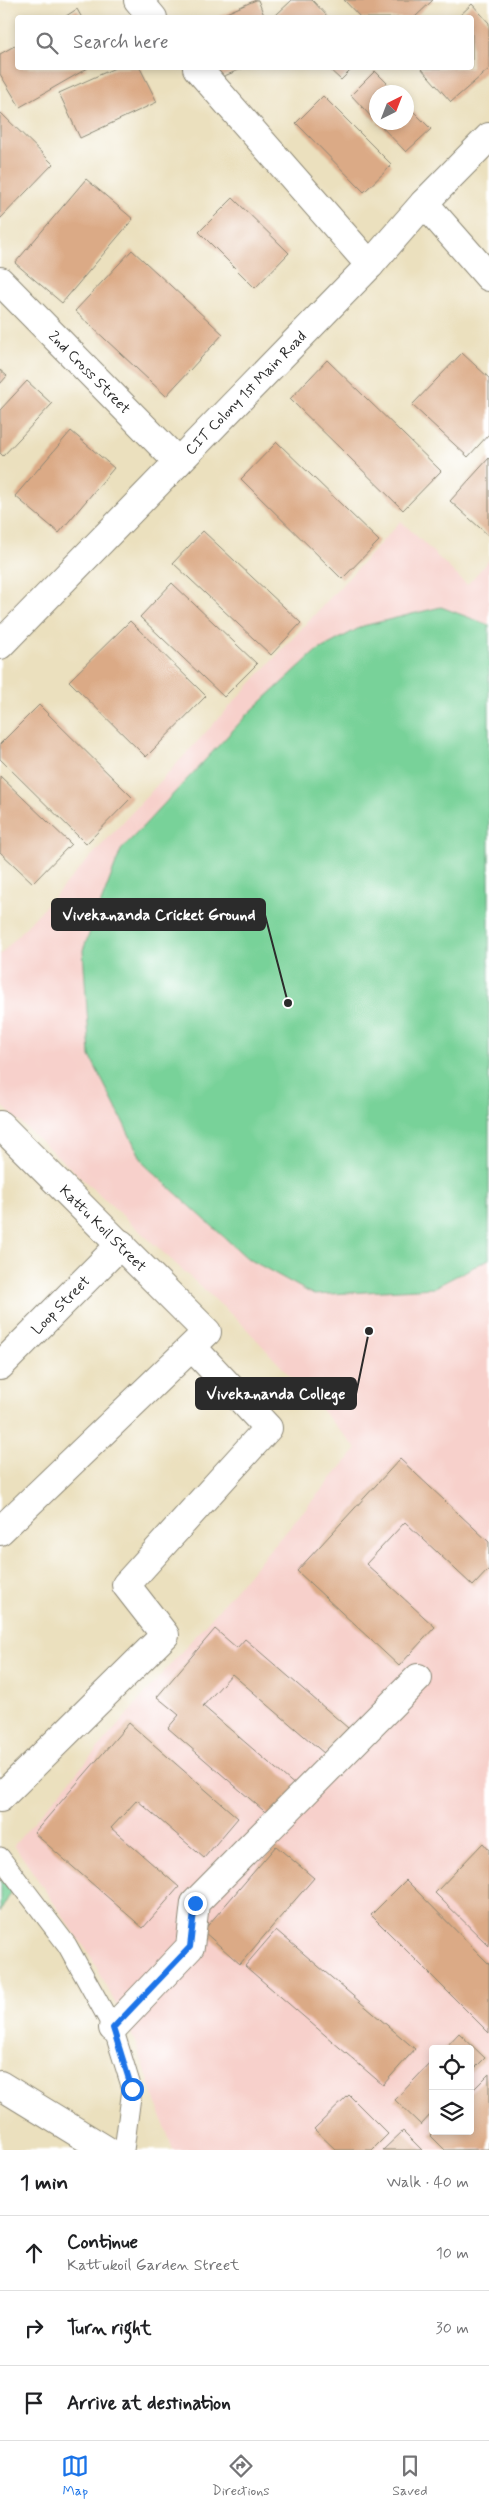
<!DOCTYPE html>
<html lang="en">
<head>
<meta charset="utf-8">
<style>
	:root { --surface:#fff; --page:#f2f2f2; --text:#202124; --muted:#757577; --line:#e0e0e0; --accent:#1a73e8 }
	body { margin:0; font-family:Mynerve,sans-serif; background:var(--page); color:var(--text) }
	.controls { position:absolute; right:15px; bottom:15px; display:grid; overflow:hidden; border-radius:5px; box-shadow:0 2px 8px #0003 }
	.controls button { width:45px; height:45px; display:grid; place-items:center; padding:0; border:0; border-bottom:1px solid var(--line); background:var(--surface); color:var(--text); font:25px sans-serif }
	.compass { position:absolute; left:369px; top:85px; width:45px; height:45px; border-radius:50%; background:var(--surface); box-shadow:0 2px 8px #0003; rotate:42deg }
	.stop { position:absolute; width:15px; height:15px; margin:-11px; border:4px solid #1a73e8; border-radius:50%; background:#fff }
	.stop.end { background:#1a73e8; border-color:#fff; box-shadow:0 1px 5px #0008 }
	.list { margin:0; padding:0; list-style:none }
	h2 { display:flex; justify-content:space-between; align-items:center; height:65px; margin:0; padding:0 20px; font-size:21px }
	h2 small { font-size:16px; font-weight:400; color:var(--muted) }
	.list li { display:grid; grid-template-columns:32px 1fr auto; gap:15px; align-items:center; box-sizing:border-box; height:75px; padding:0 20px; border-top:1px solid var(--line) }
	.list b { display:block; font-size:19px; white-space:nowrap }
	.list p { margin:0; font-size:16px; white-space:nowrap; color:var(--muted) }
	.list em { font-size:16px; font-style:normal; color:var(--muted) }
	.icon { flex:none; width:28px; height:28px; fill:none; stroke:currentColor; stroke-width:2; stroke-linecap:round; stroke-linejoin:round }
	.map { position:relative; flex:none; width:489px; height:2150px; overflow:hidden }
	.search { position:absolute; background:var(--surface); box-shadow:0 2px 8px #0003; left:15px; right:15px; top:15px; height:55px; display:flex; align-items:center; gap:12px; box-sizing:border-box; padding:0 18px; border-radius:5px; color:var(--muted); font-size:19px }
	.sheet { height:290px; background:var(--surface) }
	nav { display:flex; justify-content:space-around; align-items:center; box-sizing:border-box; height:70px; border-top:1px solid var(--line); background:var(--surface); font-size:14px; color:var(--muted) }
	nav a { display:grid; justify-items:center; gap:2px }
	nav .on { color:var(--accent) }
	.map>svg:first-child { display:block }
	.built { fill:#f7d0cb; fill-rule:evenodd }
	.green { fill:#78d299; stroke:#527e62 }
	.building { fill:#dbaa86 }
	.lines { fill:none; stroke-linecap:round; stroke-linejoin:round }
	.service-casing { stroke:#8b8674; stroke-width:21 }
	.minor-casing { stroke:#8b8674; stroke-width:30 }
	.secondary-casing { stroke:#8b8674; stroke-width:30 }
	.service { stroke:#fff; stroke-width:19 }
	.minor { stroke:#fff; stroke-width:28 }
	.secondary { stroke:#fff; stroke-width:28 }
	.route { stroke:#1a73e8; stroke-width:6 }
	.labels { text-anchor:middle; stroke-width:4; stroke-linejoin:round; paint-order:stroke }
	.street-label { font-size:15px; fill:#2b2b2b; stroke:#fff }
	.leader { fill:none; stroke:#2b2b2b; stroke-width:2 }
	.callout-dot { fill:#2b2b2b; stroke:#fff; stroke-width:2 }
	.callout { fill:#2b2b2b; stroke:#2b2b2b; stroke-width:2 }
	.callout-label { font-size:16px; text-anchor:middle; font-weight:bold; fill:#fff }
</style>
</head>
<body>
<div class="map">
<svg width="489" height="2150" viewBox="0 0 489 2150">
	<rect width="100%" height="100%" fill="#fff"/>
	<filter id="ink" filterUnits="userSpaceOnUse"><feTurbulence type="fractalNoise" baseFrequency=".02" numOctaves="2"/><feDisplacementMap in="SourceGraphic" scale="10" xChannelSelector="R" yChannelSelector="G"/><feConvolveMatrix kernelMatrix="1 2 1 2 8 2 1 2 1" color-interpolation-filters="sRGB"/></filter>
	<filter id="wash" filterUnits="userSpaceOnUse"><feTurbulence type="fractalNoise" baseFrequency=".0096" numOctaves="4" result="noise"/><feDisplacementMap in="SourceGraphic" scale="20" xChannelSelector="R" yChannelSelector="G"/><feGaussianBlur stdDeviation="1.12" result="paint"/><feColorMatrix in="noise" values="0 0 0 0 0 0 0 0 0 0 0 0 0 0 0 0 0 1.4 0 .05"/><feComposite in="paint" operator="in"/></filter>
	<g filter="url(#wash)">
		<rect width="100%" height="100%" fill="#ebe0be"/>
		<path class="built" d="M401,521L467,585L489,560V2150H173L134,2039L91,1957L14,1845L357,1449L244,1326L0,1104V955ZM433,2049H470V2131H433Z"/>
		<g class="green">
			<polygon points="441,607 489,625 489,1259 433,1288 314,1295 247,1258 144,1164 90,1056 83,950 121,850 248,714 315,652 363,626"/>
			<polygon points="0,1878 12,1891 0,1912"/>
		</g>
		<g id="blocks">
			<g class="building">
				<polygon points="258,0 265,18 215,18 256,0"/>
				<polygon points="292,0 312,0 329,18 279,18 276,15"/>
				<polygon points="344,0 433,0 414,18 361,18"/>
				<polygon points="472,4 489,23 489,69 451,102 421,68 472,68 472,18 457,18"/>
				<polygon points="77,9 82,18 63,18"/>
				<polygon points="18,44 18,68 88,68 20,107 0,74 0,54"/>
				<polygon points="115,68 140,68 157,102 80,138 59,93"/>
				<polygon points="212,68 244,68 217,79"/>
				<polygon points="328,68 353,68 341,80"/>
				<polygon points="375,71 396,92 376,92 376,122 351,95"/>
				<polygon points="323,96 392,165 364,192 296,123"/>
				<polygon points="406,104 431,129 406,152 377,122 406,122"/>
				<polygon points="0,112 53,164 0,219"/>
				<polygon points="86,179 133,219 62,303 15,263"/>
				<polygon points="233,198 289,253 255,288 199,232"/>
				<polygon points="132,250 223,334 166,396 75,311"/>
				<polygon points="462,353 489,378 489,434 468,457 412,405"/>
				<polygon points="327,360 441,471 403,510 290,399"/>
				<polygon points="0,370 7,376 0,384"/>
				<polygon points="27,381 52,404 3,456 0,453 0,410"/>
				<polygon points="71,431 114,468 59,533 15,496"/>
				<polygon points="277,442 379,541 342,579 241,479"/>
				<polygon points="489,458 489,536 450,501"/>
				<polygon points="203,531 301,623 271,655 173,563"/>
				<polygon points="172,583 257,664 224,697 140,617"/>
				<polygon points="130,621 206,696 146,757 69,681"/>
				<polygon points="39,705 132,797 86,844 0,759 0,744"/>
				<polygon points="0,776 71,844 33,883 0,852"/>
				<polygon points="400,1459 489,1542 489,1569 473,1586 405,1522 366,1564 435,1627 399,1666 297,1571"/>
				<polygon points="215,1629 237,1648 245,1639 348,1728 325,1754 232,1674 203,1706 297,1787 271,1817 168,1728 179,1715 157,1697"/>
				<polygon points="129,1723 238,1818 204,1858 137,1800 111,1828 179,1887 143,1928 34,1833"/>
				<polygon points="483,1843 489,1850 489,1946 435,1893"/>
				<polygon points="276,1846 314,1878 240,1964 203,1931"/>
				<polygon points="406,1880 489,1964 489,2033 371,1915"/>
				<polygon points="276,1930 415,2049 383,2085 245,1966"/>
				<polygon points="459,2033 485,2058 470,2073 470,2049 444,2049"/>
				<polygon points="433,2060 433,2112 421,2125 395,2100"/>
				<polygon points="489,2074 489,2149 445,2150 430,2135 434,2131 470,2131 470,2093"/>
				<polygon points="349,2095 388,2134 372,2150 336,2150 314,2129"/>
				<polygon points="403,2131 422,2150 383,2150"/>
			</g>
		</g>
	</g>
	<g filter="url(#ink)">
		<use href="#blocks" fill-opacity="0" stroke="#8b8674" stroke-width="1"/>
		<g class="lines">
			<defs>
				<polyline id="service" points="0,1857 67,1945 113,2028 132,2089 124,2150"/>
				<g id="minor">
					<polyline points="138,0 153,18"/>
					<polyline points="197,68 370,265"/>
					<polyline points="424,203 489,277"/>
					<path id="s1" d="M0,281L178,462"/>
					<path id="s2" d="M0,645L370,265L424,203L489,137"/>
					<path id="s3" d="M0,1125L207,1332L0,1531"/>
					<path id="s4" d="M0,1366L121,1244"/>
					<polyline points="0,1798 165,1635 126,1585 268,1428 193,1348"/>
					<polyline points="113,2028 190,1947 195,1903 418,1678"/>
				</g>
				<polyline id="secondary" points="0,2085 106,2150"/>
			</defs>
			<use href="#service" class="service-casing"/>
			<use href="#minor" class="minor-casing"/>
			<use href="#secondary" class="secondary-casing"/>
			<use href="#service" class="service"/>
			<use href="#minor" class="minor"/>
			<use href="#secondary" class="secondary"/>
		</g>
	</g>
	<g class="lines" filter="url(#ink)">
		<polyline class="route" points="132,2089 113,2028 190,1947 195,1903"/>
	</g>
	<g class="labels">
		<g class="street-label">
			<text dy="5" stroke="none"><textPath href="#s1" startOffset="128">2nd Cross Street</textPath></text>
			<text dy="5" stroke="none"><textPath href="#s2" startOffset="352">CIT Colony 1st Main Road</textPath></text>
			<text dy="5" stroke="none"><textPath href="#s3" startOffset="146">Kattu Koil Street</textPath></text>
			<text dy="5" stroke="none"><textPath href="#s4" startOffset="86">Loop Street</textPath></text>
		</g>
	</g>
	<path class="leader" d="M288 1003L265 915M369 1331L356 1394"/>
	<g class="callout-dot">
		<circle cx="288" cy="1003" r="5"/>
		<circle cx="369" cy="1331" r="5"/>
	</g>
	<g class="callout">
		<rect x="52" y="899" width="213" height="31" rx="5"/>
		<rect x="196" y="1378" width="160" height="31" rx="5"/>
	</g>
	<g class="callout-label">
		<text x="159" y="920">Vivekananda Cricket Ground</text>
		<text x="276" y="1399">Vivekananda College</text>
	</g>
</svg>
<div class="controls">
<button><svg class="icon" aria-label="locate" viewBox="0 0 24 24"><circle cx="12" cy="12" r="6"/><path d="M12 2v4M12 18v4M2 12h4M18 12h4"/></svg></button>
<button><svg class="icon" aria-label="layers" viewBox="0 0 24 24"><path d="M12 4l9 5-9 5-9-5zM3 14l9 5 9-5"/></svg></button>
</div>
<svg class="compass" viewBox="-18 -18 36 36"><path d="M0-13l5 13h-10z" fill="#e53935"/><path d="M0 13l5-13h-10z" fill="#757577"/></svg>
<div class="stop" style="left:132px;top:2089px"></div>
<div class="stop end" style="left:195px;top:1903px"></div>
<div class="search"><svg class="icon" aria-label="search" viewBox="0 0 24 24"><circle cx="10" cy="10" r="6"/><path d="M15 15l6 6"/></svg>Search here</div>
</div>
<section class="sheet">
<h2>1 min<small>Walk · 40 m</small></h2>
<ul class="list">
<li><svg class="icon" aria-label="ahead" viewBox="0 0 24 24"><path d="M12 20V5M6 11l6-6 6 6"/></svg><div><b>Continue</b><p>Kattukoil Garden Street</p></div><em>10 m</em></li>
<li><svg class="icon" aria-label="right" viewBox="0 0 24 24"><path d="M7 20v-9h11M14 6l5 5-5 5"/></svg><div><b>Turn right</b></div><em>30 m</em></li>
<li><svg class="icon" aria-label="arrive" viewBox="0 0 24 24"><path d="M6 21V4h12l-3 4 3 4H6"/></svg><div><b>Arrive at destination</b></div></li>
</ul>
</section>
<nav>
<a class="on"><svg class="icon" aria-label="map" viewBox="0 0 24 24"><path d="M3 6l6-2 6 2 6-2v14l-6 2-6-2-6 2zM9 4v14M15 6v14"/></svg>Map</a>
<a><svg class="icon" aria-label="directions" viewBox="0 0 24 24"><path d="M12 3l9 9-9 9-9-9zM9 14v-3h6M13 9l2 2-2 2"/></svg>Directions</a>
<a><svg class="icon" aria-label="saved" viewBox="0 0 24 24"><path d="M7 4h10v16l-5-4-5 4z"/></svg>Saved</a>
</nav>
</body>
</html>
